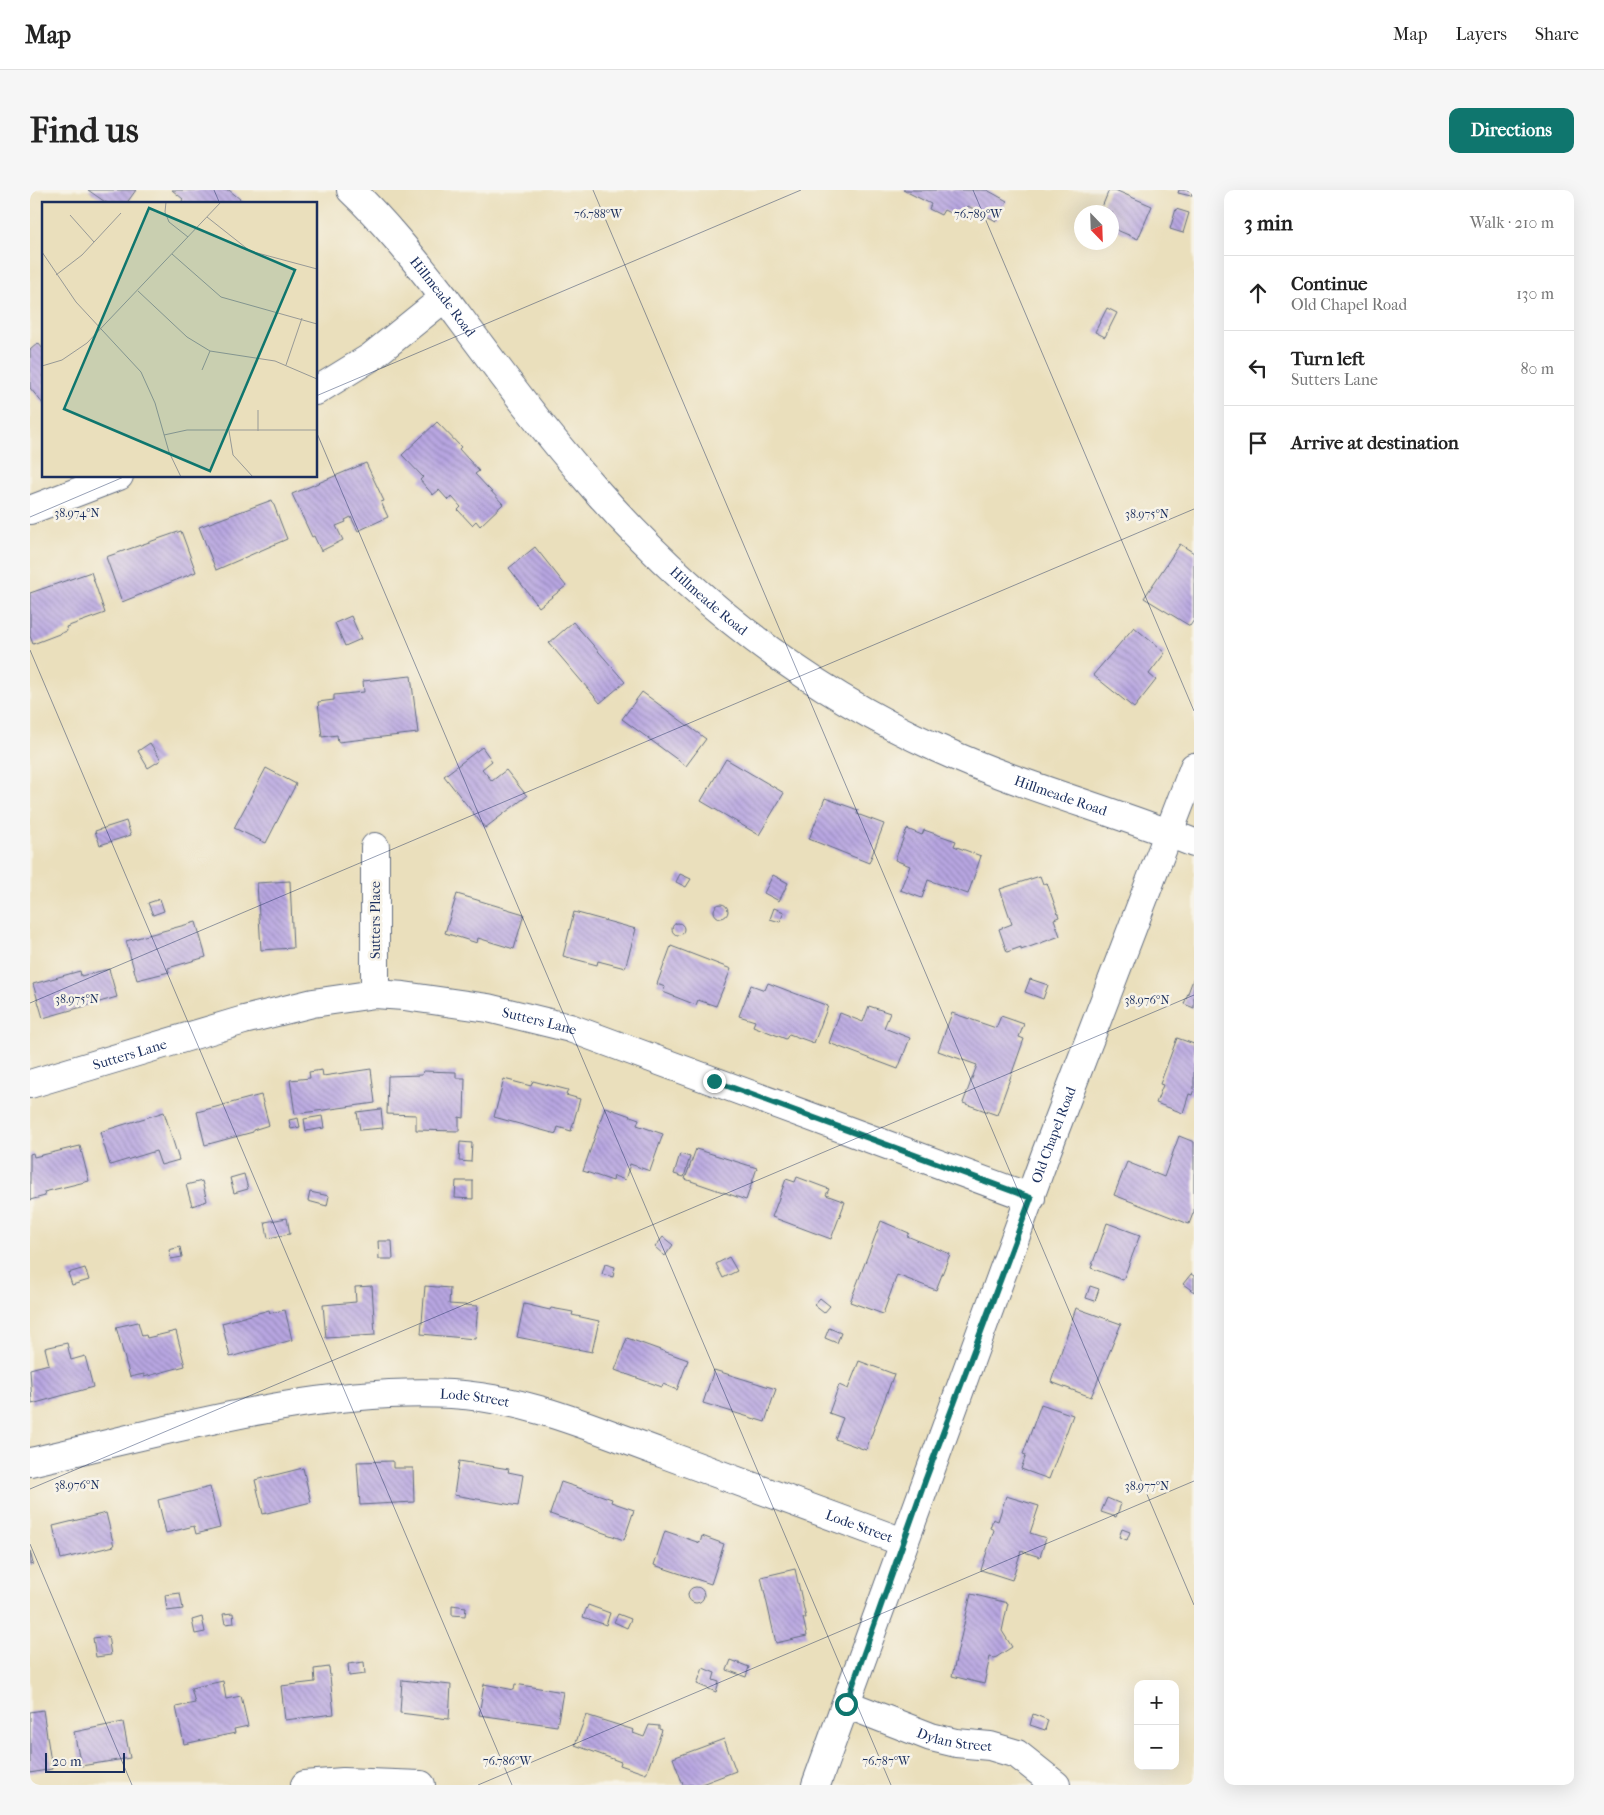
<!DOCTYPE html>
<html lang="en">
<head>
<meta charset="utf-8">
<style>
	:root { --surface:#fff; --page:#f6f6f6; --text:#222; --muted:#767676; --line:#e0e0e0; --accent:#0f766e }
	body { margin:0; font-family:"IM FELL French Canon",serif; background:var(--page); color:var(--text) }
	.controls { position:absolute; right:15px; bottom:15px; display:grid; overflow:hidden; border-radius:10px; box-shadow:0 5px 20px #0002 }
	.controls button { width:45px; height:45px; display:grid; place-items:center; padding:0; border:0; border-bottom:1px solid var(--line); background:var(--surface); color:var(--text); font:25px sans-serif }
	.compass { position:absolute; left:1044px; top:15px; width:45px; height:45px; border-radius:50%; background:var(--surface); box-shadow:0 5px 20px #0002; rotate:157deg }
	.scale { position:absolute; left:15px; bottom:12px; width:80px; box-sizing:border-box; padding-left:5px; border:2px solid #1b2f5e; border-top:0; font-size:14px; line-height:18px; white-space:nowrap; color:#1b2f5e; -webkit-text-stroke:4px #f7f3e8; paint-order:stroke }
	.stop { position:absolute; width:15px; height:15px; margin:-11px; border:4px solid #0f766e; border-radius:50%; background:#fff }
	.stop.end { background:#0f766e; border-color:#fff; box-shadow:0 1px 5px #0008 }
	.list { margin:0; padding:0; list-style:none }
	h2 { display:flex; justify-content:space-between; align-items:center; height:65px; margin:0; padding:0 20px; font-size:21px }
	h2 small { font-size:16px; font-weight:400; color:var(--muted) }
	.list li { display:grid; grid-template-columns:32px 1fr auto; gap:15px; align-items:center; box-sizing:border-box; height:75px; padding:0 20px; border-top:1px solid var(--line) }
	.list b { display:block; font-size:19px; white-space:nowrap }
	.list p { margin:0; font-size:16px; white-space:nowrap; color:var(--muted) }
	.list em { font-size:16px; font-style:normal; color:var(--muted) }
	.icon { flex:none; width:28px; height:28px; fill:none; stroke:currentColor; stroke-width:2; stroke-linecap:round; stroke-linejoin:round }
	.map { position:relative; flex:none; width:1164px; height:1595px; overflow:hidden; border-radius:10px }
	header { display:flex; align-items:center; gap:30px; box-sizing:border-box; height:70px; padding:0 25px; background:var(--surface); border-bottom:1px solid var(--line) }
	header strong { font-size:24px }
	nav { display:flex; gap:28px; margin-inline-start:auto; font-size:18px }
	.intro { display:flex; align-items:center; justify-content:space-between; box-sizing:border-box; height:120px; padding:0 30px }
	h1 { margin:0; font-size:35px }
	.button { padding:12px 22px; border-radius:10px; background:var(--accent); color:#fff; font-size:18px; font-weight:700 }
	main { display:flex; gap:30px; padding:0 30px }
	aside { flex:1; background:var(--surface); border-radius:10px; box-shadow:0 5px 20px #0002 }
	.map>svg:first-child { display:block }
	.building { fill:url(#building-back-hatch) }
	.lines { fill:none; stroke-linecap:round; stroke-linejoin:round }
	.minor-casing { stroke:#636d7f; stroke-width:30 }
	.minor { stroke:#fff; stroke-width:28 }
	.route { stroke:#0f766e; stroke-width:6 }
	.ticks { fill:none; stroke:#1b2f5e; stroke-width:1; stroke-opacity:0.45 }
	.labels { text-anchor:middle; stroke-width:5; stroke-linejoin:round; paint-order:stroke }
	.street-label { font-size:14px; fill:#1b2f5e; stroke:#f7f3e8 }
	.inset-road { fill:none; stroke:#979996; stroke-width:1 }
	.view { fill:#0f766e; fill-opacity:0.15; stroke:#0f766e; stroke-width:2.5 }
	.inset-edge { fill:none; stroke:#1b2f5e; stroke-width:2.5 }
	.ticks-label { font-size:12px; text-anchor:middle; fill:#1b2f5e; stroke:#f7f3e8; stroke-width:5; stroke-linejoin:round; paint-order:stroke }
</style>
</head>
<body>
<header>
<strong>Map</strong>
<nav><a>Map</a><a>Layers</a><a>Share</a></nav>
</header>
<div class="intro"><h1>Find us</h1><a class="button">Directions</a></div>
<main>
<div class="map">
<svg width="1164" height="1595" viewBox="0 0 1164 1595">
	<defs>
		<pattern id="building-back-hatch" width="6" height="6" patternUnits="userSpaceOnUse" patternTransform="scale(1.25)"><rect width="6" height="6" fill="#b8a6e1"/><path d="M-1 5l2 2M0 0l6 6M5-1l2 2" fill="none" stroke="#9588ba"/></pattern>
	</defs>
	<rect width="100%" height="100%" fill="#f7f3e8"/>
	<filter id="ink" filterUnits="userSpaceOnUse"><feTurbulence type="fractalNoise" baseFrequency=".02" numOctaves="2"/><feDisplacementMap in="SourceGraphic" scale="10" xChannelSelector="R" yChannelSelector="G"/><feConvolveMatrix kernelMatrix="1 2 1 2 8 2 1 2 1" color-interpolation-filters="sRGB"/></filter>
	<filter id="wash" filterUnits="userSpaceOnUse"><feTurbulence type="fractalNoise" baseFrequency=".0096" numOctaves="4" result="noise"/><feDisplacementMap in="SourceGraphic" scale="20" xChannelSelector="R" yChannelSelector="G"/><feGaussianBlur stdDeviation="1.12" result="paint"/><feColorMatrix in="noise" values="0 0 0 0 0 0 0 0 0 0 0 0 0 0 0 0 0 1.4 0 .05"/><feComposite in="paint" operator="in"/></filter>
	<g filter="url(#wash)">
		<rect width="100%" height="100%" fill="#eadfbc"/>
		<g id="blocks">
			<g class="building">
				<polygon points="58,0 106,0 96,14 78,14"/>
				<polygon points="142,0 199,0 216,14 151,14 153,9"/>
				<polygon points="873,0 957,0 977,11 966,31 938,16 932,29 914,20 911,25 899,19 901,14"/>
				<polygon points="1079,0 1085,0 1122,16 1108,49 1082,38 1082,22 1070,22"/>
				<polygon points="1149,0 1163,0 1161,6 1148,3"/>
				<polygon points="1146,19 1159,23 1153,43 1140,39"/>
				<polygon points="1077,118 1087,123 1075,147 1065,142"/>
				<polygon points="8,153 14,160 14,215 0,198 0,160"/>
				<polygon points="407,232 431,257 429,259 449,281 445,284 473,314 450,336 446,331 442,335 428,320 431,317 422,307 418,310 409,300 403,305 390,290 393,287 372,265"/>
				<polygon points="336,273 354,311 351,312 358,327 328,341 321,327 315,330 316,332 306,336 313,350 291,361 284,346 282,347 262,304"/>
				<polygon points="242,310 257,349 186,380 169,337"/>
				<polygon points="151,341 166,382 92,412 76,367"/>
				<polygon points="1150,354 1164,363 1164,430 1160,436 1114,408"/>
				<polygon points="505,357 536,396 509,417 479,378"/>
				<polygon points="61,382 75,423 36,437 37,441 3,454 0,446 0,403"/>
				<polygon points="321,426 331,449 315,456 305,433"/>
				<polygon points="543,432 595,492 570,513 519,453"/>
				<polygon points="1104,437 1135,463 1119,484 1126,490 1104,518 1063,485"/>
				<polygon points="381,486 388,543 308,552 307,545 292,547 288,512 304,510 304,505 334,502 333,491"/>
				<polygon points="612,502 676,549 656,576 592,529"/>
				<polygon points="120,553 131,570 118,578 108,561"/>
				<polygon points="452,557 462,571 452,579 462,591 476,580 497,606 455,638 414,586"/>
				<polygon points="696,569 754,603 729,645 671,611"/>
				<polygon points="236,578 266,594 236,653 204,638"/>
				<polygon points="795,608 828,620 827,624 854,634 839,673 779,649"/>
				<polygon points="96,631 101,645 70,655 65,641"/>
				<polygon points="877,639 892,645 894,640 926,651 924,656 951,666 938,704 898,690 892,708 870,700 880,676 865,670"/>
				<polygon points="650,684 661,689 656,697 646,692"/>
				<polygon points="743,685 758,693 749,711 734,703"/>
				<polygon points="1010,686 1013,694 1017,693 1029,727 1024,729 1030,746 991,760 991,757 977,762 969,739 982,734 970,699"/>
				<polygon points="260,691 263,758 231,760 227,693"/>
				<polygon points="427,704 494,724 484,759 448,748 447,753 415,743"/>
				<polygon points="130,709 134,721 123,725 118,713"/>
				<circle cx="691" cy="721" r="7"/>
				<polygon points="744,718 754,722 750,732 740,729"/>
				<polygon points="544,722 606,739 595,778 568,771 567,775 533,766"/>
				<polygon points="166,732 176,767 138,778 139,782 107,790 96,751"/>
				<circle cx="648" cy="739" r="6"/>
				<polygon points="641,756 701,779 686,816 668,810 666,815 633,802 635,797 627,794"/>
				<polygon points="79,779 87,807 13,828 3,794 50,781 51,786"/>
				<polygon points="1164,787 1164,818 1154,814"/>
				<polygon points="1000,789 1018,795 1013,809 995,802"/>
				<polygon points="738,793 798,816 784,853 759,844 756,849 723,836 725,831 709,826 721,795 735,800"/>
				<polygon points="839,816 860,823 854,838 880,848 868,879 799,853 810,823 833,832"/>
				<polygon points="922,823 966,838 971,826 994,834 989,847 994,849 967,925 933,913 947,875 908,861"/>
				<polygon points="1147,848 1164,854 1164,899 1162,905 1159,904 1153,923 1126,913 1133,895 1130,894"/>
				<polygon points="341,879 345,913 265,924 260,890 280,888 279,882 292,880 293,886"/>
				<polygon points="393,881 426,882 426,888 435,888 434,928 429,927 429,941 386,940 386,925 357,924 358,886 392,885"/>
				<polygon points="474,889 501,896 503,891 538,900 536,905 550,909 541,941 528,937 526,944 464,927"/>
				<polygon points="231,905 239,935 223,940 223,942 175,955 167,922"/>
				<polygon points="575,917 609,929 607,935 633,944 620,981 600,974 595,990 584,986 583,991 553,981"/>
				<polygon points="351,919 353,938 330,940 327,922"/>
				<polygon points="134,922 149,970 131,975 126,961 80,975 70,942"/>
				<polygon points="292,926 294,938 276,941 274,929"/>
				<polygon points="268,928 270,937 261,939 259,930"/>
				<polygon points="1149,946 1164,952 1164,1021 1159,1034 1084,1005 1097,972 1134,987"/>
				<polygon points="430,952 442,953 441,972 429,971"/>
				<polygon points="50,956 59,991 14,1002 15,1006 0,1010 0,964 3,963 4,967"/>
				<polygon points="666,959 727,978 716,1010 655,989"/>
				<polygon points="650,964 660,967 654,987 644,984"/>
				<polygon points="214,984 218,999 204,1003 200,988"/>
				<polygon points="767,987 799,999 796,1005 815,1012 801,1049 742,1027 756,989 765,992"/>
				<polygon points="172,991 177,1011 162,1016 156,995"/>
				<polygon points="426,991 443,991 443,1009 425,1008"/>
				<polygon points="280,1002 299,1006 297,1016 278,1011"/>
				<polygon points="257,1028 260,1044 238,1048 235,1032"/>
				<polygon points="851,1031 879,1043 877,1046 920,1064 906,1100 867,1085 853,1124 820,1112"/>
				<polygon points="1077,1033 1110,1045 1093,1090 1061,1078"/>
				<polygon points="633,1047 643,1055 635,1066 625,1057"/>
				<polygon points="348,1051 362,1051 363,1069 349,1069"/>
				<polygon points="150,1057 152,1067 141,1069 139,1060"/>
				<polygon points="699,1067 707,1081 693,1088 686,1074"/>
				<polygon points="575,1074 585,1077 583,1087 572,1084"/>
				<polygon points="55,1078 59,1090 42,1095 38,1083"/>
				<polygon points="1161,1084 1164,1086 1164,1102 1153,1094"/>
				<polygon points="342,1096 345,1145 296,1148 293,1115 326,1112 325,1097"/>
				<polygon points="395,1096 420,1098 419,1114 448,1116 445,1149 391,1144"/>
				<polygon points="1060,1096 1069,1099 1065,1111 1056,1108"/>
				<polygon points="790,1108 800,1116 794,1123 784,1115"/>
				<polygon points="494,1114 520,1120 521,1118 543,1122 542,1125 569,1131 562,1162 487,1147"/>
				<polygon points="1046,1118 1091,1134 1061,1207 1021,1192"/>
				<polygon points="239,1120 240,1123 255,1120 262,1150 200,1167 192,1133"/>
				<polygon points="108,1132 112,1146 116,1145 117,1148 146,1141 155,1176 114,1187 114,1184 100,1187 86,1137"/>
				<polygon points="799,1138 811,1143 807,1153 795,1148"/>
				<polygon points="597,1148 658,1170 647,1200 633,1194 632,1197 585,1180"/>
				<polygon points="37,1153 41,1170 55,1166 63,1197 2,1214 0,1179 19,1174 15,1158"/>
				<polygon points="829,1171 864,1184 836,1260 805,1249 813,1228 799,1223 809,1195 818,1199"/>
				<polygon points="684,1180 746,1199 735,1232 673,1213"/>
				<polygon points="1011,1214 1043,1225 1019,1289 991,1279 996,1265 993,1264"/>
				<polygon points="363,1271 363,1278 383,1278 384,1312 330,1315 327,1272"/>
				<polygon points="429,1271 479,1279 478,1282 493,1285 488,1316 424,1305"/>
				<polygon points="273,1278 281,1312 233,1324 225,1290"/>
				<polygon points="531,1292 582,1309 581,1312 604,1320 594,1350 520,1324"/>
				<polygon points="180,1297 190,1338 166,1344 164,1336 136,1343 128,1310"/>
				<polygon points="976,1306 1009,1316 1000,1343 1016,1348 1010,1367 991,1361 982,1390 951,1380 964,1340 960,1338 963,1329 968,1331"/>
				<polygon points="1077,1308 1091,1314 1086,1327 1071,1322"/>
				<polygon points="76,1323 84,1356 31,1369 23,1336"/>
				<polygon points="1092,1339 1100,1342 1097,1350 1089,1347"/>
				<polygon points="635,1341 670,1353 672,1346 694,1354 681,1394 624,1375"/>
				<polygon points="0,1361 3,1374 0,1375"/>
				<polygon points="765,1379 776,1428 773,1428 777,1446 746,1453 731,1387"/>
				<circle cx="666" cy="1405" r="8"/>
				<polygon points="150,1403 153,1419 137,1421 135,1405"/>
				<polygon points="941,1404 978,1413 972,1441 982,1457 965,1468 960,1467 954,1494 922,1486"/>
				<polygon points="422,1415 436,1417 435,1426 422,1425"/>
				<polygon points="558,1415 580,1423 576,1435 553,1427"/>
				<polygon points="203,1423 204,1433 195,1434 193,1424"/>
				<polygon points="588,1424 601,1429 597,1438 584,1432"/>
				<polygon points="172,1427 175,1442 165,1444 162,1430"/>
				<polygon points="78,1446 81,1465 66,1467 63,1448"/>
				<polygon points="701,1470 719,1477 716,1487 697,1480"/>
				<polygon points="334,1472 335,1484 319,1486 318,1474"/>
				<polygon points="299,1477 304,1524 255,1530 251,1496 285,1492 284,1479"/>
				<polygon points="673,1478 685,1483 683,1490 689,1492 686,1502 667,1494"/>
				<polygon points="372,1490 421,1495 419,1529 370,1523"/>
				<polygon points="193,1491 196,1509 211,1506 218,1536 204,1539 205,1543 154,1554 146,1517 165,1513 161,1498"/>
				<polygon points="454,1494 484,1500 485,1494 533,1502 527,1536 449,1525"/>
				<polygon points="13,1520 22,1579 0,1583 0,1522"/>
				<polygon points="1003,1524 1018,1530 1015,1540 1000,1535"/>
				<polygon points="556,1525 604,1540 603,1543 614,1547 619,1535 629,1536 629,1539 632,1540 616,1584 590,1575 591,1572 545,1555"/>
				<polygon points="93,1532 100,1568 51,1576 44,1542"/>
				<polygon points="694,1549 706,1581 669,1595 653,1595 643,1568"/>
			</g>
		</g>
	</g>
	<g filter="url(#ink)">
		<use href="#blocks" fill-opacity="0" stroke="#636d7f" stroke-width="1"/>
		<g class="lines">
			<defs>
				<g id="minor">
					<path id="s1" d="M321,0C357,34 387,73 418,112C465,175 512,239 564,298C660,407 774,498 907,558C990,596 1079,619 1164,653"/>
					<polyline points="286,201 341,167 414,108"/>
					<polyline points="0,320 89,286"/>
					<polyline points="345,657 345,804"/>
					<path id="s2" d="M0,894L214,830L283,813L345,804L374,806L458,818L540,838L1001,1008"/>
					<path id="s3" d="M0,1272C135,1242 282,1197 421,1204C496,1208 565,1239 634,1264C714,1294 794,1323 873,1352"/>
					<path id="s4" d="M816,1514L901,1547L926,1553L960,1556L987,1564L1026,1595"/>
					<polyline points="275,1595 313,1592 391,1595"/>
					<path id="s5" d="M786,1595L1016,963L1164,577"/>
				</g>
			</defs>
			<use href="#minor" class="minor-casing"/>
			<use href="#minor" class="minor"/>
		</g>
	</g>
	<g class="lines" filter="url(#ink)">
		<polyline class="route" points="684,891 1001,1008 895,1291 816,1514"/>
	</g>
	<path class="ticks" d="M184,0L190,14M563,0L1164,1415M943,0L1164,521M286,206L771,0M286,241L861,1595M0,327L96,286M0,460L482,1595M0,813L1164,319M0,1299L1164,805M0,1354L102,1595M448,1595L1164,1291"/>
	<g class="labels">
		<g class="street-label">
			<text dy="5" stroke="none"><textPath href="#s1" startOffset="141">Hillmeade Road</textPath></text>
			<text dy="5" stroke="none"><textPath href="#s1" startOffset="546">Hillmeade Road</textPath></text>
			<text dy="5" stroke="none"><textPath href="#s1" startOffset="951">Hillmeade Road</textPath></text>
			<text transform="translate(345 730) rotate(-90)" y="5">Sutters Place</text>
			<text dy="5" stroke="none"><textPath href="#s2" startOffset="524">Sutters Lane</textPath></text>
			<text dy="5" stroke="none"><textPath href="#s2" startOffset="104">Sutters Lane</textPath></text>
			<text dy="5" stroke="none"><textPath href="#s5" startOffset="692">Old Chapel Road</textPath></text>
			<text dy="5" stroke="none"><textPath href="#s3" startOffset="452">Lode Street</textPath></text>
			<text dy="5" stroke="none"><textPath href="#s3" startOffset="858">Lode Street</textPath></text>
			<text dy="5" stroke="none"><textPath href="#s4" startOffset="115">Dylan Street</textPath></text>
		</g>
	</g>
	<g transform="translate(12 12)">
		<rect width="275" height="275" fill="#eadfbc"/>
		<path class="inset-road" d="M124,0L123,10L127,20L146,35M28,13L52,40M165,15L208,49L275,67M0,50L34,100L99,170L113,201L127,250L139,275M130,52L179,95L275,122M14,73L40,53L79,11M96,89L145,135L168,149L233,159L275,177M244,163L260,116M0,164L20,158L45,141L179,0M160,168L168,149M187,229L191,253L211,275M216,229V208M122,233L145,228H275"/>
		<path class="view" d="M107,6L253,68L168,269L22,207Z"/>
		<rect width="275" height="275" class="inset-edge"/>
	</g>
	<g class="ticks-label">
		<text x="568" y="28">76.788°W</text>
		<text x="948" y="28">76.789°W</text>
		<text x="47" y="327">38.974°N</text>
		<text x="1117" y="328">38.975°N</text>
		<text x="47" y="813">38.975°N</text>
		<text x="1117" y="814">38.976°N</text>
		<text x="47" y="1299">38.976°N</text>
		<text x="1117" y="1300">38.977°N</text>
		<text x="477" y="1575">76.786°W</text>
		<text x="856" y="1575">76.787°W</text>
	</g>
</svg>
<div class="controls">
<button>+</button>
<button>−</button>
</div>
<svg class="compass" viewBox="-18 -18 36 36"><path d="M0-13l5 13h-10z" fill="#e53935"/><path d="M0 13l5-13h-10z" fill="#767676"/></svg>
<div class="scale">20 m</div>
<div class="stop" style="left:816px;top:1514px"></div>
<div class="stop end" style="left:684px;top:891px"></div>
</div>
<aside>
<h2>3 min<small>Walk · 210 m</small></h2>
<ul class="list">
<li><svg class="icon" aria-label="ahead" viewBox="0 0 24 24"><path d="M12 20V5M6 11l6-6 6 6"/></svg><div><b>Continue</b><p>Old Chapel Road</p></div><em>130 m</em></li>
<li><svg class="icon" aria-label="left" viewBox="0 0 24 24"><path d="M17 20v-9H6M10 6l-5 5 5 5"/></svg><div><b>Turn left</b><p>Sutters Lane</p></div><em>80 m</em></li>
<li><svg class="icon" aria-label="arrive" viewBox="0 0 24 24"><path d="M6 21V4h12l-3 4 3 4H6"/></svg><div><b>Arrive at destination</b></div></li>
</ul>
</aside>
</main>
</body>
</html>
